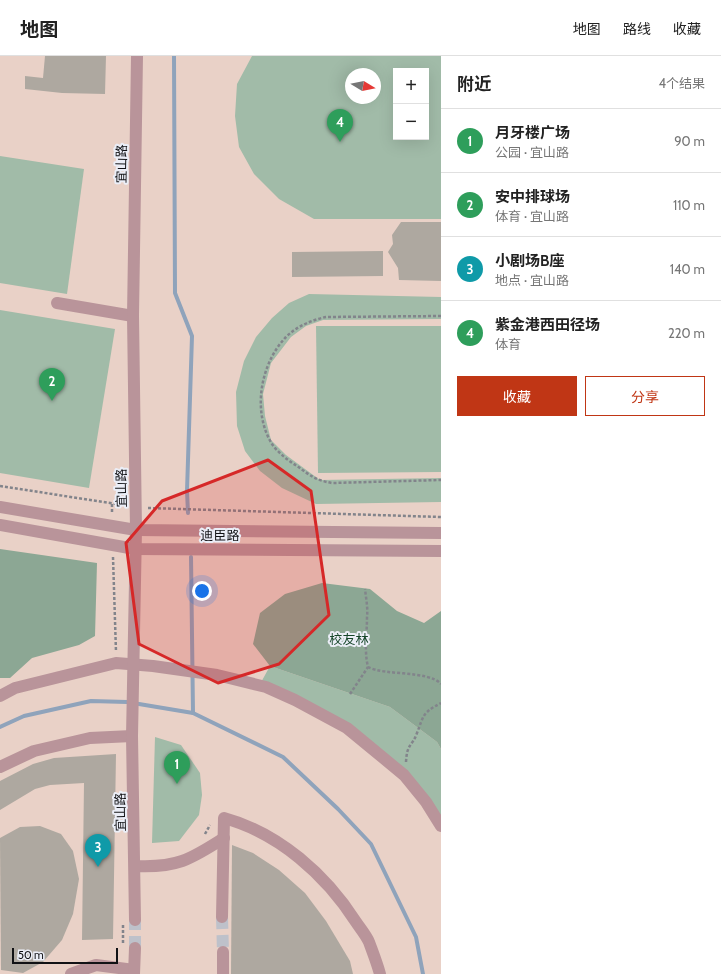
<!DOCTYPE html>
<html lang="zh">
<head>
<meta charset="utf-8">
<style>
	:root { --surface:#fff; --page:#f2f2f2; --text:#222; --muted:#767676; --line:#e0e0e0; --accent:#c03615 }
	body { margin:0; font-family:Cabin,"Noto Sans SC",sans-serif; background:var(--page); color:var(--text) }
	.controls { position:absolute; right:12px; top:12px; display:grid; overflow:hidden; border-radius:0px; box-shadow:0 4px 16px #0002 }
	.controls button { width:36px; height:36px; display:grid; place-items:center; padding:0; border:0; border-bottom:1px solid var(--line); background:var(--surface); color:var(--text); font:20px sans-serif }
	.compass { position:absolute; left:345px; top:12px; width:36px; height:36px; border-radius:50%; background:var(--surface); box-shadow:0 4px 16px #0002; rotate:100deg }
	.scale { position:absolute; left:12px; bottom:10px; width:106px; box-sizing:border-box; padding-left:4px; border:2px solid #111215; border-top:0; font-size:11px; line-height:14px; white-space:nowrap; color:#111215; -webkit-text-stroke:3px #ebeef7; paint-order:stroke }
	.you { position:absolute; left:202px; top:535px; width:14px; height:14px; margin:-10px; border:3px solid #fff; border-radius:50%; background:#1a73e8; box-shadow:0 0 0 6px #1a73e833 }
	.badge { display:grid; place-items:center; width:26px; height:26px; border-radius:50%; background:var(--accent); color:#fff; font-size:13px; font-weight:700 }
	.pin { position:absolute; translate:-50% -33px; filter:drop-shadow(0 1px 2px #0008) }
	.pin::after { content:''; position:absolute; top:21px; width:14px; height:12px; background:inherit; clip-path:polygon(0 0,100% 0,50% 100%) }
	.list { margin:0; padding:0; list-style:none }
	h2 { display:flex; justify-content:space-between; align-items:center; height:52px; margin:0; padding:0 16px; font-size:17px }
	h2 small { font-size:13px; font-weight:400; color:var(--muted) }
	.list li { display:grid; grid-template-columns:26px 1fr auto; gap:12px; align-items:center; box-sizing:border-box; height:64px; padding:0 16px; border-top:1px solid var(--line) }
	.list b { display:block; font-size:15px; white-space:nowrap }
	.list p { margin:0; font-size:13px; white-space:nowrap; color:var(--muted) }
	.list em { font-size:13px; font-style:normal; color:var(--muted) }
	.actions { display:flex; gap:8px; padding:12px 16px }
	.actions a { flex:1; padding:9px 0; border:1px solid var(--accent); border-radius:0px; text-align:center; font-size:14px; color:var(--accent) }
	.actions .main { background:var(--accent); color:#fff }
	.map { position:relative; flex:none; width:441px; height:918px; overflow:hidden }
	header { display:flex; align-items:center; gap:24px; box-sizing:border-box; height:56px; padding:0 20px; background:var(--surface); border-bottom:1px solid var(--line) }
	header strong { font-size:19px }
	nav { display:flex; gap:22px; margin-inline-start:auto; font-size:14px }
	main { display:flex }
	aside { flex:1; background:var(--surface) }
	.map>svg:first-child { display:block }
	.education { fill:#e9d1c7; fill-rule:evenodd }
	.green { fill:#a1bba8; fill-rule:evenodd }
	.forest { fill:#8ca794 }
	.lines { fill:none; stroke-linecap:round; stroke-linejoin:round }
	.stream { stroke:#8fa3bb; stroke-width:4 }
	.building { fill:#aea8a0 }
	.minor-tunnel { stroke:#bec1ca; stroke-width:12; stroke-dasharray:12 6; stroke-linecap:butt }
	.path { stroke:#82848b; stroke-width:2.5; stroke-dasharray:3 2; stroke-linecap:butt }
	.minor { stroke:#b9949a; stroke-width:12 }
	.marked { fill:#d62828; fill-opacity:0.2; stroke:#d62828; stroke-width:3; stroke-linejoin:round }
	.labels { text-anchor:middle; stroke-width:4; stroke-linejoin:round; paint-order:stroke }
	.street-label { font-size:13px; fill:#111215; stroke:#ebeef7 }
	.park-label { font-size:13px; fill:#154529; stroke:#ebeef7 }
</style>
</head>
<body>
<header>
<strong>地图</strong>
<nav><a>地图</a><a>路线</a><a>收藏</a></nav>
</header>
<main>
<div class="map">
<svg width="441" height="918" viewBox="0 0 441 918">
	<rect width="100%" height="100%" fill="#dde0ea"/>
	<path class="education" d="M0,0H441V918H0ZM396,15H426V81H396ZM351,18H375V42H351Z"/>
	<g class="green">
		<path d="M252,0H441V163H314L279,143L254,118L239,91L235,60L237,28ZM396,15H426V81H396ZM351,18H375V42H351Z"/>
		<polygon points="0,100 84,113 67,238 0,227"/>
		<polygon points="309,238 441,241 441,263 323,264 306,270 291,281 271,307 263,338 265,360 271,384 286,399 320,424 441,422 441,446 316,448 282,432 260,415 245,395 237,370 236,336 244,305 256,281 272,262 289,247"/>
		<polygon points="0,254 115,273 89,432 0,417"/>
		<polygon points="316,270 441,270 441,416 318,417"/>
		<polygon points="270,610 390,651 437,686 441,693 441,770 426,746 347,672 259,630"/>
		<polygon points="155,681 181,689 200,717 202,739 199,759 179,785 152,787"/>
	</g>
	<g class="forest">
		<polygon points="0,493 97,507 95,580 79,589 32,602 10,622 0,622"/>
		<polygon points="322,527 370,533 397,555 424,567 441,555 441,693 437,686 390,651 270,610 253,588 260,557 285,538"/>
	</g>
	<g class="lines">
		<g class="stream">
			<polyline points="174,0 175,237 192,280 187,435 188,457"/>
			<polyline points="191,501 193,657"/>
			<polyline points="0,671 24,660 91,645 127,646 193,657 283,701 338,753 371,788 416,881 423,918"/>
		</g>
	</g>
	<g class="building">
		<polygon points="45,0 106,0 105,38 62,37 25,33 25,20 43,22"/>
		<polygon points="401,166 441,166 441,225 399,224 398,212 388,196 393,188 392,179"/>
		<polygon points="383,195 383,220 292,221 292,196"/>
		<polygon points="116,698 113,883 82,884 84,727 50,729 35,733 0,754 0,725 33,708 54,702"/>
		<polygon points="40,770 61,778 73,795 79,823 73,858 62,884 43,906 23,917 1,914 0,782 20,771"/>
		<polygon points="232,789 253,797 279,814 305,837 326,865 350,905 353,918 231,918"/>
	</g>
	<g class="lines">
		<g class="minor-tunnel">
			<polyline points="222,861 223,896"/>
			<polyline points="135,892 135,864"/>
		</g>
		<g class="path">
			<path d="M441,260L326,261C312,264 297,270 286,281C260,308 252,356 272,388C278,397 289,405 297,410C311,420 315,424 332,427L441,424"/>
			<polyline points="0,430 123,449"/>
			<polyline points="112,448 112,458"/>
			<polyline points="148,452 441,461"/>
			<polyline points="113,501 116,596"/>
			<path d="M368,611C385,620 428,614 441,628"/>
			<path d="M350,638L368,611C364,594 367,579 367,561C368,552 366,542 365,533"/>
			<path d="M406,706C407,687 412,691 417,677C424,659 422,657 441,647"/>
			<polyline points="205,778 210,769"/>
			<polyline points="123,869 123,888"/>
		</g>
		<g class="minor">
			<polyline points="57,247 133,260"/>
			<polyline points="0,451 136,474 441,477"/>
			<polyline points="0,469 135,493 441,495"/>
			<polyline points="0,640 15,632 116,607 153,610 217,619 266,631 295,644 347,672 404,719 426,746 441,770"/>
			<polyline points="0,711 34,695 90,682 132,680"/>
			<path d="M135,810C176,812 190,804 224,782"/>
			<path d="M222,861L224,762C279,777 326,819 356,866C360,872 366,879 369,886C373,897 377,907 380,918"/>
			<polyline points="135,864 132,680 136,474 133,260 137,0"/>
			<polyline points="71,918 96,909 134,914"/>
			<polyline points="134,918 135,892"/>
			<polyline points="223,918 223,896"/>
		</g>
	</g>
	<path class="marked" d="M268,404L311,435L329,559L279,608L218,627L139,588L126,487L162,445Z"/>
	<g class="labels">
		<g class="street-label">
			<text transform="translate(121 108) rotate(-89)" y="5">宜山路</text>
			<text transform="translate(121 432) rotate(-91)" y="5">宜山路</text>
			<text x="220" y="484">迪臣路</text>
			<text transform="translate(120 756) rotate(-91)" y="5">宜山路</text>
		</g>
		<g class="park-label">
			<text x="349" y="588">校友林</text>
		</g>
	</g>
</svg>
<div class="controls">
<button>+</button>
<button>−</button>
</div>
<svg class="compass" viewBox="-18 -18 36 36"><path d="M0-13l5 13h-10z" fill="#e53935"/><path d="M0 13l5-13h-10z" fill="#767676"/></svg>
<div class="scale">50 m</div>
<div class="you"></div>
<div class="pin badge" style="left:177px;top:728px;background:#2e9e5b">1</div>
<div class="pin badge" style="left:52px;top:345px;background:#2e9e5b">2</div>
<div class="pin badge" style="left:98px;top:811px;background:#0f9aa8">3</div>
<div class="pin badge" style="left:340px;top:86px;background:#2e9e5b">4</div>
</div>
<aside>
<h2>附近<small>4个结果</small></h2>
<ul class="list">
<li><span class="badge" style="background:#2e9e5b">1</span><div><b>月牙楼广场</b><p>公园 · 宜山路</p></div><em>90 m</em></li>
<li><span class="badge" style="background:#2e9e5b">2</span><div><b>安中排球场</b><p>体育 · 宜山路</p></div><em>110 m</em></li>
<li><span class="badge" style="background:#0f9aa8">3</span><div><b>小剧场B座</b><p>地点 · 宜山路</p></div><em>140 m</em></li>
<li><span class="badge" style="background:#2e9e5b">4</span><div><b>紫金港西田径场</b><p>体育</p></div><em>220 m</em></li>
</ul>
<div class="actions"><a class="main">收藏</a><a>分享</a></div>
</aside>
</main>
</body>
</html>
